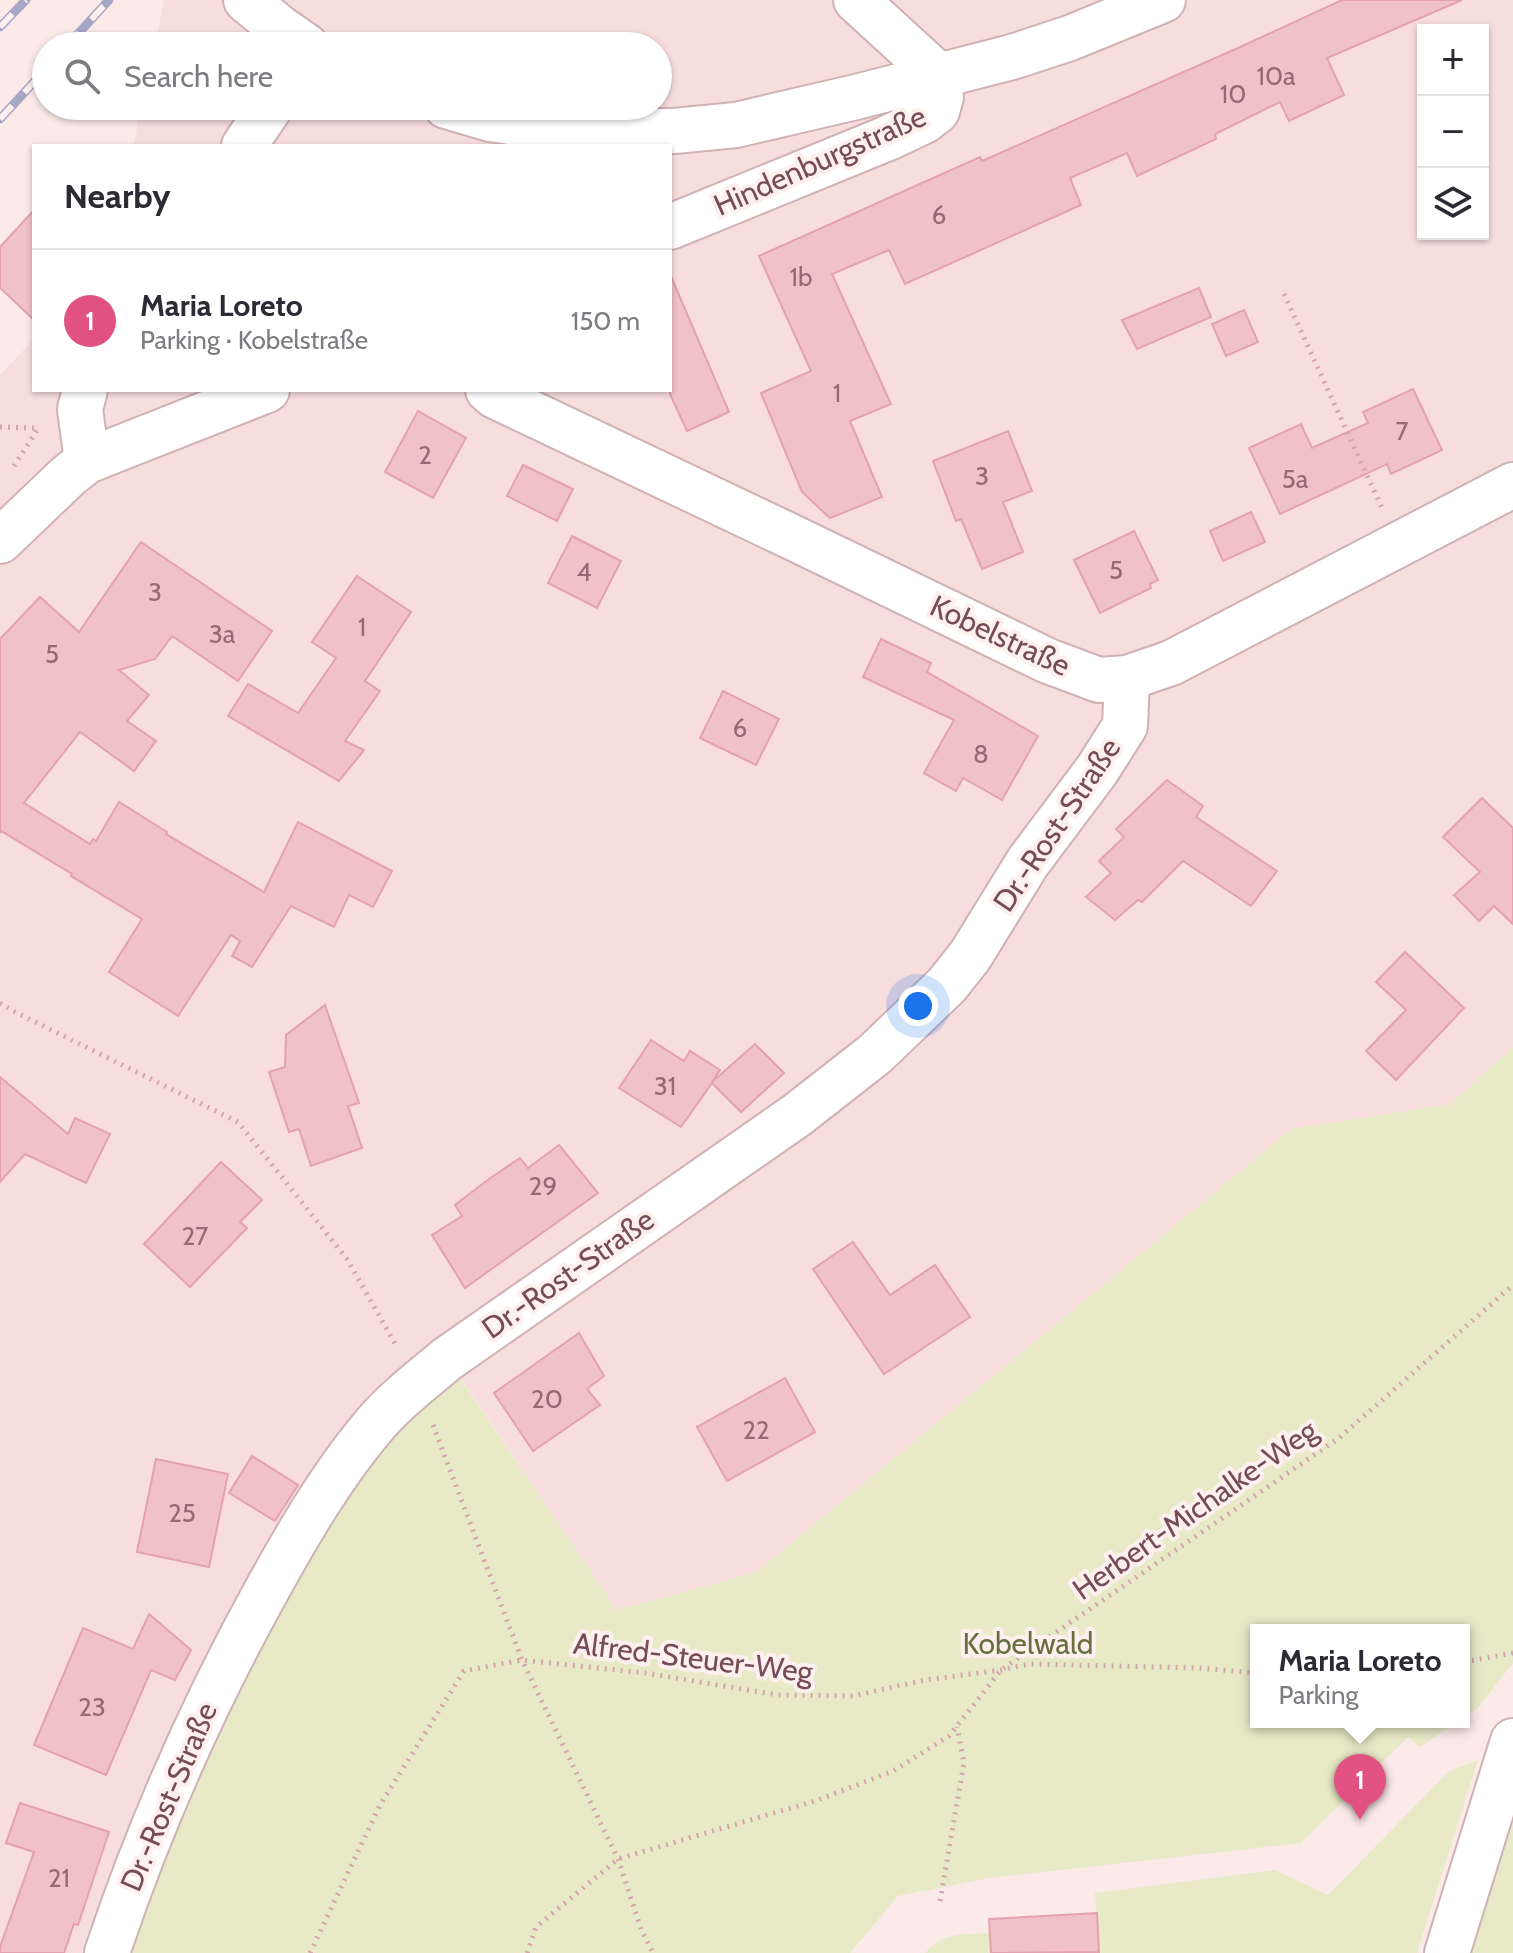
<!DOCTYPE html>
<html lang="en">
<head>
<meta charset="utf-8">
<style>
	:root { --surface:#fff; --page:#f7f7f7; --text:#2b2b33; --muted:#7c7c81; --line:#e1e1e2; --accent:#e15282 }
	body { margin:0; font-family:Cabin,sans-serif; background:var(--page); color:var(--text) }
	.controls { position:absolute; right:24px; top:24px; display:grid; overflow:hidden; border-radius:0px; box-shadow:0 2px 6px #0004 }
	.controls button { width:72px; height:72px; display:grid; place-items:center; padding:0; border:0; border-bottom:2px solid var(--line); background:var(--surface); color:var(--text); font:40px sans-serif }
	.you { position:absolute; left:918px; top:1006px; width:28px; height:28px; margin:-20px; border:6px solid #fff; border-radius:50%; background:#1a73e8; box-shadow:0 0 0 12px #1a73e833 }
	.badge { display:grid; place-items:center; width:52px; height:52px; border-radius:50%; background:var(--accent); color:#fff; font-size:26px; font-weight:700 }
	.pin { position:absolute; translate:-50% -66px; filter:drop-shadow(0 2px 4px #0008) }
	.pin::after { content:''; position:absolute; top:42px; width:28px; height:24px; background:inherit; clip-path:polygon(0 0,100% 0,50% 100%) }
	.popup { position:absolute; left:1250px; top:1624px; width:220px; height:104px; box-sizing:border-box; display:grid; place-content:center; border-radius:0px; background:var(--surface); filter:drop-shadow(0 2px 6px #0005); font-size:26px; white-space:nowrap; color:var(--muted) }
	.popup b { font-size:30px; color:var(--text) }
	.popup::after { content:''; position:absolute; left:50%; top:100%; margin-left:-16px; border:16px solid transparent; border-top-color:var(--surface) }
	.list { margin:0; padding:0; list-style:none }
	h2 { display:flex; justify-content:space-between; align-items:center; height:104px; margin:0; padding:0 32px; font-size:34px }
	h2 small { font-size:26px; font-weight:400; color:var(--muted) }
	.list li { display:grid; grid-template-columns:52px 1fr auto; gap:24px; align-items:center; box-sizing:border-box; height:144px; padding:0 32px; border-top:2px solid var(--line) }
	.list b { display:block; font-size:30px; white-space:nowrap }
	.list p { margin:0; font-size:26px; white-space:nowrap; color:var(--muted) }
	.list em { font-size:26px; font-style:normal; color:var(--muted) }
	.icon { flex:none; width:44px; height:44px; fill:none; stroke:currentColor; stroke-width:2; stroke-linecap:round; stroke-linejoin:round }
	.map { position:relative; flex:none; width:1513px; height:1953px; overflow:hidden }
	.search { position:absolute; background:var(--surface); box-shadow:0 2px 6px #0004; left:32px; top:32px; width:640px; height:88px; display:flex; align-items:center; gap:20px; box-sizing:border-box; padding:0 28px; border-radius:44px; color:var(--muted); font-size:30px }
	.panel { position:absolute; background:var(--surface); box-shadow:0 2px 6px #0004; left:32px; top:144px; width:640px; height:248px; border-radius:0px }
	.map>svg:first-child { display:block }
	.residential { fill:#f8dddd; fill-rule:evenodd }
	.green { fill:#e8eac7 }
	.building { fill:#f1c1c8; stroke:#e3a2ad; stroke-width:2 }
	.lines { fill:none; stroke-linecap:round; stroke-linejoin:round }
	.minor-casing { stroke:#d0b1b4; stroke-width:48 }
	.tertiary-casing { stroke:#d0b1b4; stroke-width:48 }
	.path { stroke:#d6a4ac; stroke-width:5; stroke-dasharray:2 6; stroke-linecap:butt }
	.minor { stroke:#fff; stroke-width:44 }
	.tertiary { stroke:#fff; stroke-width:44 }
	.rail-casing { stroke:#a6a7c6; stroke-width:9 }
	.rail { stroke:#fef0ef; stroke-width:6; stroke-dasharray:18; stroke-linecap:butt }
	.labels { text-anchor:middle; stroke-width:8; stroke-linejoin:round; paint-order:stroke }
	.number-label { font-size:26px; fill:#956a72 }
	.street-label { font-size:30px; fill:#764d55; stroke:#fef0ef }
	.park-label { font-size:30px; fill:#686f3f; stroke:#fef0ef }
</style>
</head>
<body>
<div class="map">
<svg width="1513" height="1953" viewBox="0 0 1513 1953">
	<rect width="100%" height="100%" fill="#fceae8"/>
	<path class="residential" d="M164,0H1513V1047L1450,1104L1291,1129L757,1572L617,1610L448,1359L107,1953H0V375L34,339V390H670V146H133L142,106H658V46H155ZM1423,30H1483V234H1423Z"/>
	<g class="green">
		<polygon points="1513,1047 1513,1663 1478,1708 1464,1717 1464,1630 1256,1630 1256,1722 1457,1722 1420,1747 1408,1737 1301,1843 989,1878 898,1896 850,1953 108,1953 248,1625 447,1359 617,1610 757,1572 1291,1129 1450,1104"/>
		<polygon points="1478,1760 1417,1953 1083,1953 1099,1952 1095,1893 1275,1870 1328,1895 1449,1771"/>
		<polygon points="1513,1823 1513,1953 1470,1953"/>
		<path d="M990,1933L991,1953H925C944,1931 963,1935 990,1933Z"/>
	</g>
	<g class="building">
		<polygon points="1342,0 1462,0 1327,58 1344,95 1289,121 1280,102 1215,134 1216,139 1137,176 1127,153 1070,178 1081,205 905,284 889,250 832,274 891,404 850,421 882,497 830,518 802,492 761,393 811,371 759,256 980,157 982,161 1238,48"/>
		<polygon points="34,210 34,320 0,288 0,247"/>
		<polygon points="670,274 729,412 687,431 670,394"/>
		<polygon points="1199,288 1211,317 1137,349 1122,320"/>
		<polygon points="1244,310 1258,342 1226,356 1212,324"/>
		<polygon points="1413,389 1442,450 1391,474 1387,464 1280,514 1249,448 1301,424 1312,448 1368,423 1363,412"/>
		<polygon points="418,411 466,438 433,498 385,472"/>
		<polygon points="1008,431 1032,491 1003,502 1023,552 982,569 961,519 956,521 933,461"/>
		<polygon points="523,465 573,489 557,521 507,496"/>
		<polygon points="1251,512 1265,542 1223,561 1210,531"/>
		<polygon points="1134,531 1158,580 1150,584 1151,588 1100,613 1074,560"/>
		<polygon points="572,536 621,561 597,608 548,583"/>
		<polygon points="141,542 272,631 238,681 172,636 155,659 119,670 149,695 127,721 156,741 134,771 80,732 24,803 90,844 93,839 96,841 119,802 167,832 166,834 264,892 298,822 392,871 373,907 349,895 334,927 291,906 252,967 232,956 240,941 231,935 178,1016 109,972 142,919 71,876 72,874 1,831 0,833 0,639 40,597 79,632"/>
		<polygon points="357,576 411,612 365,681 380,691 345,741 364,750 339,781 228,716 248,684 298,713 336,658 312,642"/>
		<polygon points="881,639 931,663 927,672 1038,736 1002,800 963,778 956,791 924,773 954,720 863,677"/>
		<polygon points="723,691 779,719 756,765 700,738"/>
		<polygon points="1167,780 1203,806 1196,817 1277,871 1251,906 1183,861 1142,902 1138,900 1115,920 1086,897 1111,873 1099,861 1124,837 1116,829"/>
		<polygon points="1482,798 1513,828 1513,924 1494,906 1479,921 1454,895 1480,872 1443,837"/>
		<polygon points="1405,952 1464,1008 1396,1080 1366,1051 1406,1010 1376,982"/>
		<polygon points="325,1005 359,1103 348,1106 362,1148 311,1166 299,1129 289,1132 269,1072 285,1067 286,1035"/>
		<polygon points="651,1040 684,1061 690,1051 720,1070 712,1082 755,1044 784,1073 741,1112 712,1083 681,1127 619,1088"/>
		<polygon points="0,1077 68,1134 75,1118 110,1134 86,1183 25,1154 0,1182"/>
		<polygon points="559,1145 598,1193 465,1288 432,1235 462,1216 455,1205 489,1179 520,1158 528,1168"/>
		<polygon points="221,1162 262,1200 240,1222 247,1228 190,1287 144,1244"/>
		<polygon points="853,1242 890,1295 935,1265 970,1317 884,1374 813,1269"/>
		<polygon points="579,1333 604,1376 587,1389 600,1405 533,1451 494,1393"/>
		<polygon points="785,1378 815,1432 727,1481 697,1427"/>
		<polygon points="252,1456 298,1485 275,1521 229,1493"/>
		<polygon points="156,1459 228,1474 209,1567 137,1552"/>
		<polygon points="149,1614 191,1650 175,1680 151,1670 106,1775 34,1745 83,1628 133,1649"/>
		<polygon points="20,1803 109,1832 78,1925 74,1924 64,1953 0,1953 0,1947 34,1852 6,1843"/>
		<polygon points="1097,1913 1099,1952 991,1953 989,1919"/>
	</g>
	<g class="lines">
		<defs>
			<g id="minor">
				<polyline points="244,146 271,106"/>
				<polyline points="670,227 888,138 924,121 937,111 941,97 939,76 856,0"/>
				<polyline points="85,390 80,409 87,461"/>
				<polyline points="488,390 495,396 796,539 1048,661 1099,680 1127,678 1171,663 1513,485"/>
				<polyline points="0,541 68,476 87,461 267,390"/>
				<path d="M107,1953C149,1827 204,1703 269,1586C299,1532 331,1477 371,1429C393,1402 421,1381 447,1359L797,1115L875,1054L947,985L970,956L1028,862L1097,770L1125,726L1127,678"/>
			</g>
			<g id="tertiary">
				<polyline points="246,0 280,28 306,46"/>
				<polyline points="446,106 490,119 572,131 674,131 736,125 856,97 1012,57 1070,38 1163,0"/>
				<polyline points="1447,1953 1513,1741"/>
			</g>
		</defs>
		<use href="#minor" class="minor-casing"/>
		<use href="#tertiary" class="tertiary-casing"/>
		<g class="path">
			<polyline points="1284,294 1382,508"/>
			<polyline points="0,427 36,428"/>
			<polyline points="14,466 39,427"/>
			<polyline points="0,1003 15,1012 238,1122 347,1259 397,1347"/>
			<polyline points="433,1425 522,1660 618,1859 641,1929 653,1953"/>
			<polyline points="1464,1662 1513,1653"/>
			<polyline points="940,1901 964,1763 957,1727"/>
			<polyline points="310,1953 380,1805 464,1671 522,1660 645,1673 778,1695 853,1696 925,1680 1001,1670 1030,1664 1199,1668 1256,1673"/>
			<polyline points="527,1953 536,1927 618,1859 818,1800 893,1771 949,1736 1001,1670 1339,1438 1513,1285"/>
		</g>
		<use href="#minor" class="minor"/>
		<use href="#tertiary" class="tertiary"/>
		<defs>
			<g id="rail">
				<polyline points="0,27 26,0"/>
				<polyline points="67,46 109,0"/>
				<polyline points="0,119 46,69"/>
			</g>
		</defs>
		<use href="#rail" class="rail-casing"/>
		<use href="#rail" class="rail"/>
	</g>
	<g class="labels">
		<g class="number-label">
			<text x="1276" y="85">10a</text>
			<text x="1233" y="103">10</text>
			<text x="939" y="224">6</text>
			<text x="801" y="286">1b</text>
			<text x="837" y="402">1</text>
			<text x="1402" y="440">7</text>
			<text x="425" y="464">2</text>
			<text x="982" y="485">3</text>
			<text x="1295" y="488">5a</text>
			<text x="1116" y="579">5</text>
			<text x="584" y="581">4</text>
			<text x="155" y="601">3</text>
			<text x="362" y="636">1</text>
			<text x="222" y="643">3a</text>
			<text x="52" y="663">5</text>
			<text x="740" y="737">6</text>
			<text x="981" y="763">8</text>
			<text x="665" y="1095">31</text>
			<text x="543" y="1195">29</text>
			<text x="195" y="1245">27</text>
			<text x="547" y="1408">20</text>
			<text x="756" y="1439">22</text>
			<text x="182" y="1522">25</text>
			<text x="92" y="1716">23</text>
			<text x="59" y="1887">21</text>
		</g>
		<g class="street-label">
			<text transform="translate(820 161) rotate(-24)" y="10">Hindenburgstraße</text>
			<text transform="translate(1000 636) rotate(25)" y="10">Kobelstraße</text>
			<text transform="translate(1057 825) rotate(-56)" y="10">Dr.-Rost-Straße</text>
			<text transform="translate(568 1274) rotate(-35)" y="10">Dr.-Rost-Straße</text>
			<text transform="translate(1195 1510) rotate(-35)" y="10">Herbert-Michalke-Weg</text>
			<text transform="translate(693 1658) rotate(7)" y="10">Alfred-Steuer-Weg</text>
			<text transform="translate(169 1797) rotate(-67)" y="10">Dr.-Rost-Straße</text>
		</g>
		<g class="park-label">
			<text x="1028" y="1654">Kobelwald</text>
		</g>
	</g>
</svg>
<div class="controls">
<button>+</button>
<button>−</button>
<button><svg class="icon" aria-label="layers" viewBox="0 0 24 24"><path d="M12 4l9 5-9 5-9-5zM3 14l9 5 9-5"/></svg></button>
</div>
<div class="you"></div>
<div class="pin badge" style="left:1360px;top:1820px">1</div>
<div class="popup"><b>Maria Loreto</b>Parking</div>
<div class="search"><svg class="icon" aria-label="search" viewBox="0 0 24 24"><circle cx="10" cy="10" r="6"/><path d="M15 15l6 6"/></svg>Search here</div>
<section class="panel">
<h2>Nearby<small></small></h2>
<ul class="list">
<li><span class="badge">1</span><div><b>Maria Loreto</b><p>Parking · Kobelstraße</p></div><em>150 m</em></li>
</ul>
</section>
</div>
</body>
</html>
